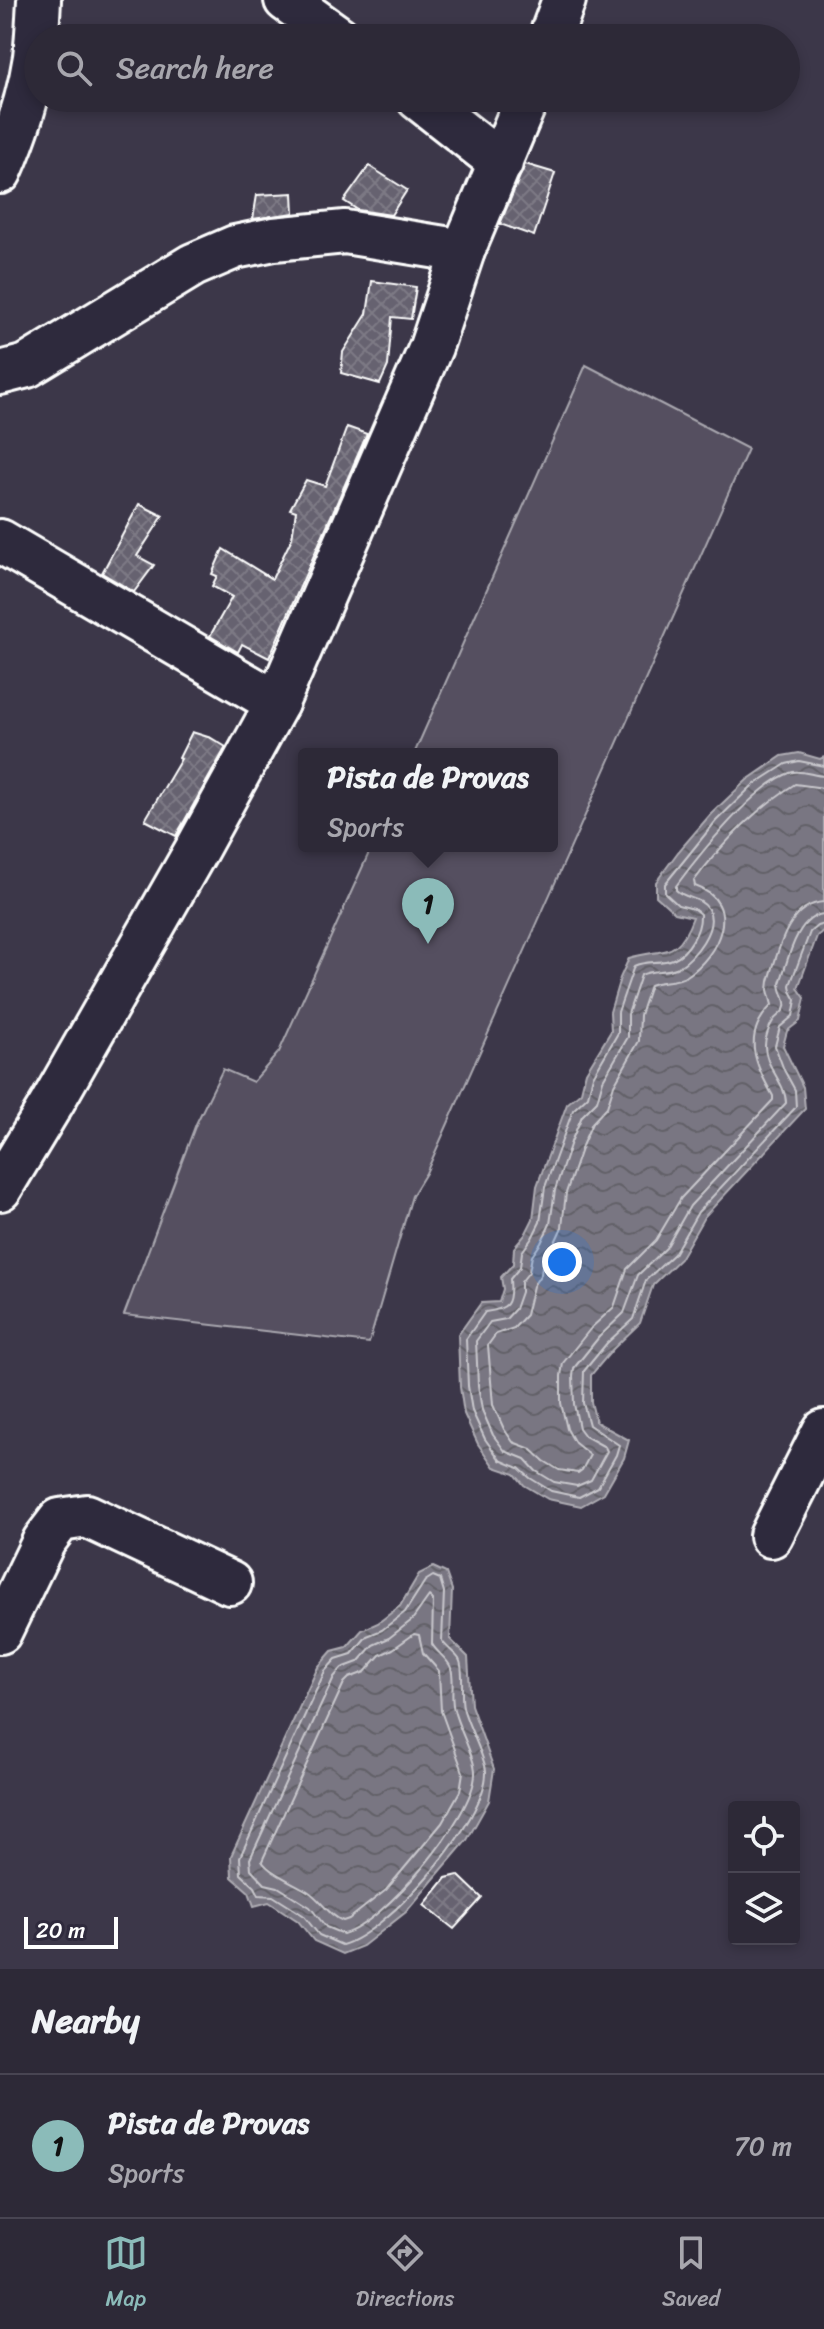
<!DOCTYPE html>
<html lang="en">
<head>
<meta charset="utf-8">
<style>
	:root { --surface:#2d2937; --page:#393542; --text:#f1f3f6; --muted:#a7a6ad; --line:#484552; --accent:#8bbbb9 }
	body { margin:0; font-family:Sriracha,sans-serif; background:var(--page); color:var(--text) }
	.controls { position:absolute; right:24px; bottom:24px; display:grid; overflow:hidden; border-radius:8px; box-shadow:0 4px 12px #0003 }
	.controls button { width:72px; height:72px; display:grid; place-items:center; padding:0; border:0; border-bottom:2px solid var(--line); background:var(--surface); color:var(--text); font:40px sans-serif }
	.scale { position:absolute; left:24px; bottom:20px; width:94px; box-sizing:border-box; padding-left:8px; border:4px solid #fff; border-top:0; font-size:22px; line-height:28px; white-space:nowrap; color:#fff; -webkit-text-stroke:6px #2f2a3d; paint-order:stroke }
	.you { position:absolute; left:562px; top:1262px; width:28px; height:28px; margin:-20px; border:6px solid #fff; border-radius:50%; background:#1a73e8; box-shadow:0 0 0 12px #1a73e833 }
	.badge { display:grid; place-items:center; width:52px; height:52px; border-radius:50%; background:var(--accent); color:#111; font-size:26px; font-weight:700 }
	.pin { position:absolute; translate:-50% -66px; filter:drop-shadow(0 2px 4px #0008) }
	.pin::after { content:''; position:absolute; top:42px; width:28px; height:24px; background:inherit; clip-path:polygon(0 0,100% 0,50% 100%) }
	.popup { position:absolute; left:298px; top:748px; width:260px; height:104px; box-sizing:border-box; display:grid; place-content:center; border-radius:8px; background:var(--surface); filter:drop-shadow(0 2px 6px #0005); font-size:26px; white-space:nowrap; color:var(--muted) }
	.popup b { font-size:30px; color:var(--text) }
	.popup::after { content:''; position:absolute; left:50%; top:100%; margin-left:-16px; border:16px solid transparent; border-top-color:var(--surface) }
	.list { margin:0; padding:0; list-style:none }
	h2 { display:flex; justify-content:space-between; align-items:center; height:104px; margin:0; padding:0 32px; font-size:34px }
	h2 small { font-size:26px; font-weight:400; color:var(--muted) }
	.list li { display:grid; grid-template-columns:52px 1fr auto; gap:24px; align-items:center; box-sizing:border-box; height:144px; padding:0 32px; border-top:2px solid var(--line) }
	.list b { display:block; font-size:30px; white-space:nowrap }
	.list p { margin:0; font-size:26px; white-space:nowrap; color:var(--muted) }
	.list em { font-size:26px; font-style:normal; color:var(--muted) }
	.icon { flex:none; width:44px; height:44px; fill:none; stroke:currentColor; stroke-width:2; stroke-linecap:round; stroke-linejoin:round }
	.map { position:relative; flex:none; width:824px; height:1969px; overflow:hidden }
	.search { position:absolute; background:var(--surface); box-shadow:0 4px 12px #0003; left:24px; right:24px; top:24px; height:88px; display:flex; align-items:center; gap:20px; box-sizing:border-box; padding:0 28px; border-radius:44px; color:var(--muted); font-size:30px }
	.sheet { height:248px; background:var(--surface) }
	nav { display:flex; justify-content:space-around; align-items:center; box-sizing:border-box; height:112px; border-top:2px solid var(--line); background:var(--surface); font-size:22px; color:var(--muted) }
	nav a { display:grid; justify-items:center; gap:4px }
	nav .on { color:var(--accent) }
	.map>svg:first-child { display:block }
	.garden { fill:#555060; stroke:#aaa8b0; stroke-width:2 }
	.water { fill:url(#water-waves); stroke:#afadb4; stroke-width:2 }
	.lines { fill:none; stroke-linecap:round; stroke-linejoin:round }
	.shore { stroke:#c9c8cd; stroke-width:2 }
	.building { fill:url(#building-cross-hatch); stroke:#fff; stroke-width:2 }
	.minor-casing { stroke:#fff; stroke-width:48 }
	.minor { stroke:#2f2a3d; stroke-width:42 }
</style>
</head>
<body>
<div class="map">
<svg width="824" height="1969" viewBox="0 0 824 1969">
	<defs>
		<pattern id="water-waves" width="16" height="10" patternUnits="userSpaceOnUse" patternTransform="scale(2)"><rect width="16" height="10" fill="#797682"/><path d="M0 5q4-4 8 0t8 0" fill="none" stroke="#626167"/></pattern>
		<pattern id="building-cross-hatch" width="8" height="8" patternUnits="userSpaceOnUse" patternTransform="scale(2)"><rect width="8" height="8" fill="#666270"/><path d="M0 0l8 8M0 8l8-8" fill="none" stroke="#7d7a85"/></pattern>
	</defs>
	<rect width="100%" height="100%" fill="#3c3749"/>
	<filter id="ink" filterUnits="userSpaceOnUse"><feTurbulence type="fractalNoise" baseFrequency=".0125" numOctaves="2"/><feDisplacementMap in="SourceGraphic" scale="16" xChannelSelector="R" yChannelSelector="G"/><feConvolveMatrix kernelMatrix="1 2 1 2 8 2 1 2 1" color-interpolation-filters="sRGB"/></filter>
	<g filter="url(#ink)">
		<polygon class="garden" points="586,365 748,449 426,1173 412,1196 369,1343 124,1315 196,1124 223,1069 253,1082 279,1052 372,846 552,846 552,754 414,754"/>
		<g class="water">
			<path d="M799,753L820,759L824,757V930L817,936L798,988L805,998L800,1021L787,1031L783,1046L803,1087L805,1109L704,1217L680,1259L653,1285L640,1323L613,1349L591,1375V1402L596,1422L629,1440L624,1458L604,1493L581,1506L548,1499L524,1485L515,1474L494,1467L478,1444L464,1414L460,1387L458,1335L481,1303L499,1302L503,1289L501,1277L513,1264L514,1248L525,1235L533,1219L537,1186L567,1104L581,1092L586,1072L611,1031L610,1012L620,978L629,958C666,947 677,960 693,917L675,913L656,896V882L678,852L710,815L747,780L782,756Z"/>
			<polygon points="433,1567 446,1573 452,1590 450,1639 468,1657 471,1705 494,1769 489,1801 467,1840 406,1912 363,1946 343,1954 314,1941 298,1921 269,1902 254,1906 249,1892 232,1877 231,1856 318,1667 332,1651 347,1647 362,1630 378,1623 400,1606 419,1574"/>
		</g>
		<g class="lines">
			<g class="shore">
				<path d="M824,766L799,761L786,764L752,786L716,821L665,884V893L678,905L694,909L700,914C701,930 689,952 673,959C661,964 646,960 634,966L618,1012V1033L593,1076L588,1096L573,1110L545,1187L540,1222L532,1238L522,1252L520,1267L510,1279C512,1305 508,1309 485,1312L466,1339L468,1386L472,1411L485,1439L500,1460L519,1468L530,1478L551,1491L579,1497L598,1487L616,1455L619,1445L589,1425L583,1403L584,1371L607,1343L633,1319L646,1280L674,1254L698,1212L796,1107L795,1090L784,1070L775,1046L780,1027L793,1016L796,1000L791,991L790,985L810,932L817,926L824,924"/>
				<path d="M824,776C814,776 803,770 793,772C758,781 698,856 676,886V890C685,899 701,897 708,909C719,927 694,959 678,967C667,973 653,969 641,975L628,1014V1037L603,1080L597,1101L582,1116L571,1142L555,1190L550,1224L541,1243L532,1256L529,1272L521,1282V1292L515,1309L506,1319L490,1322L476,1341L478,1385L482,1410L493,1435L505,1451L525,1459L536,1471L554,1482L577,1486L591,1480L607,1451L605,1447L585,1436L579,1428L574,1404L573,1376L574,1368L599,1337L624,1313L638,1275L666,1248L690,1206L786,1103C786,1083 764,1066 765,1045C765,1038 769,1027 773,1021C776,1016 783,1014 785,1007C787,1000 780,992 780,983C788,961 796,916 824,914"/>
				<path d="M824,788L795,784C755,809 722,844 694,881L695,886C744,903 718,956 687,976C675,983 661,980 650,985L640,1015L639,1041L614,1085L607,1107L592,1123L582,1146L566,1193L562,1227L552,1249L543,1260L541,1274L533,1286L526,1315L514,1328L496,1334L488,1345L493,1405L504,1429L513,1442L531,1449L544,1461L559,1470L578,1473L582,1470L590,1455L575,1443L567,1429L561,1403V1376L563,1363L591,1328L614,1307L627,1269L656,1240L681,1198L773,1100V1096C755,1064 741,1035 772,1005L768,990L769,981C778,952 787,904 824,902"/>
				<path d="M433,1576L440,1579L444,1592L442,1641C447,1648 454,1652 459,1659C465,1669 460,1695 463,1707C467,1725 485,1756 486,1771C488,1819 387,1933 342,1945L319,1935L303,1915L273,1896L259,1895L255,1887L241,1874L240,1857L325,1671L336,1659L352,1654L367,1636L382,1630L405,1612L425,1581Z"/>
				<path d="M429,1596L433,1600L432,1644C437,1653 448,1659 451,1668C455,1681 450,1697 454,1710C458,1728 476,1759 475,1774C474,1816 383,1924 343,1934L326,1927L310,1907L278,1887L265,1884L251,1869L250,1859L334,1677L342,1668L358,1662L373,1645L389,1638L412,1620Z"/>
				<path d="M414,1634L419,1635L423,1653L439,1671L441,1711L463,1772L460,1791L442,1823L386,1890L349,1919L343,1921C328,1915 322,1901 309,1892C296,1884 268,1872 262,1861L344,1683L349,1678L365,1672L380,1655L393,1649Z"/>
			</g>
		</g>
		<g class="building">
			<polygon points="525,164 555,173 534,236 500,224"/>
			<polygon points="369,166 407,190 391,215 358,210 344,201"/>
			<polygon points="293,193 294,213 253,219 257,195"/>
			<polygon points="372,281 416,287 411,319 392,317 388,366 380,384 341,373 343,352 367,314"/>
			<polygon points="347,427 367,434 269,658 242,644 238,652 210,636 232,597 212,586 217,576 212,574 223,549 272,579 292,538 296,511 290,509 306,480 325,486"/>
			<polygon points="139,504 163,516 137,556 154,565 134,592 102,573"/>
			<polygon points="192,732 211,738 226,747 176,836 145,820 181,759 179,758"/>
			<polygon points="458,1875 482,1898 454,1929 424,1905 446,1878"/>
		</g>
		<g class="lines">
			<defs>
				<g id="minor">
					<polyline points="286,0 339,38"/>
					<polyline points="550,38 564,0"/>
					<polyline points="418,98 501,163"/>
					<path d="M0,172C16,136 29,96 35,57C37,38 38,19 39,0"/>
					<polyline points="0,373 27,366 193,265 235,247 274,239 345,232 463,251"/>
					<polyline points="0,541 277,703"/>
					<polyline points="0,1189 52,1103 198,847 277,703 431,347 463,251 527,98"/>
					<polyline points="771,1536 824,1431"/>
					<polyline points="0,1632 44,1541 60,1520 87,1516 230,1583"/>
				</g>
			</defs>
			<use href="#minor" class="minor-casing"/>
			<use href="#minor" class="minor"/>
		</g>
	</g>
</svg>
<div class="controls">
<button><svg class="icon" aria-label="locate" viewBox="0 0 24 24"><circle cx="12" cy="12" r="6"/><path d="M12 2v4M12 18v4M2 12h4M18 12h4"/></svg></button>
<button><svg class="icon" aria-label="layers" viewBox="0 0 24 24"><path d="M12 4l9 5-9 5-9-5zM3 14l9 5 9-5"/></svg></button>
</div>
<div class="scale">20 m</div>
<div class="you"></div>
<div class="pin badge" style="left:428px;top:944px">1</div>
<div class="popup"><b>Pista de Provas</b>Sports</div>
<div class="search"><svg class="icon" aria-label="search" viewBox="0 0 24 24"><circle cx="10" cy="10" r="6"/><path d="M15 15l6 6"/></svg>Search here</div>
</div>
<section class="sheet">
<h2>Nearby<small></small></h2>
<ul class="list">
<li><span class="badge">1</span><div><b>Pista de Provas</b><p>Sports</p></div><em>70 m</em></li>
</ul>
</section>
<nav>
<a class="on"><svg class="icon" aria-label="map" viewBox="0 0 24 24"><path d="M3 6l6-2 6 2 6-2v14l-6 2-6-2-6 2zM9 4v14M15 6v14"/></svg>Map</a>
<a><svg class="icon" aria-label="directions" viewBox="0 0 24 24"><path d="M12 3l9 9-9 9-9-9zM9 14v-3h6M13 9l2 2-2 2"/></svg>Directions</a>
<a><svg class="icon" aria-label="saved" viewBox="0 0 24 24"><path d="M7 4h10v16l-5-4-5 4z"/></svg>Saved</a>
</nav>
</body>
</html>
